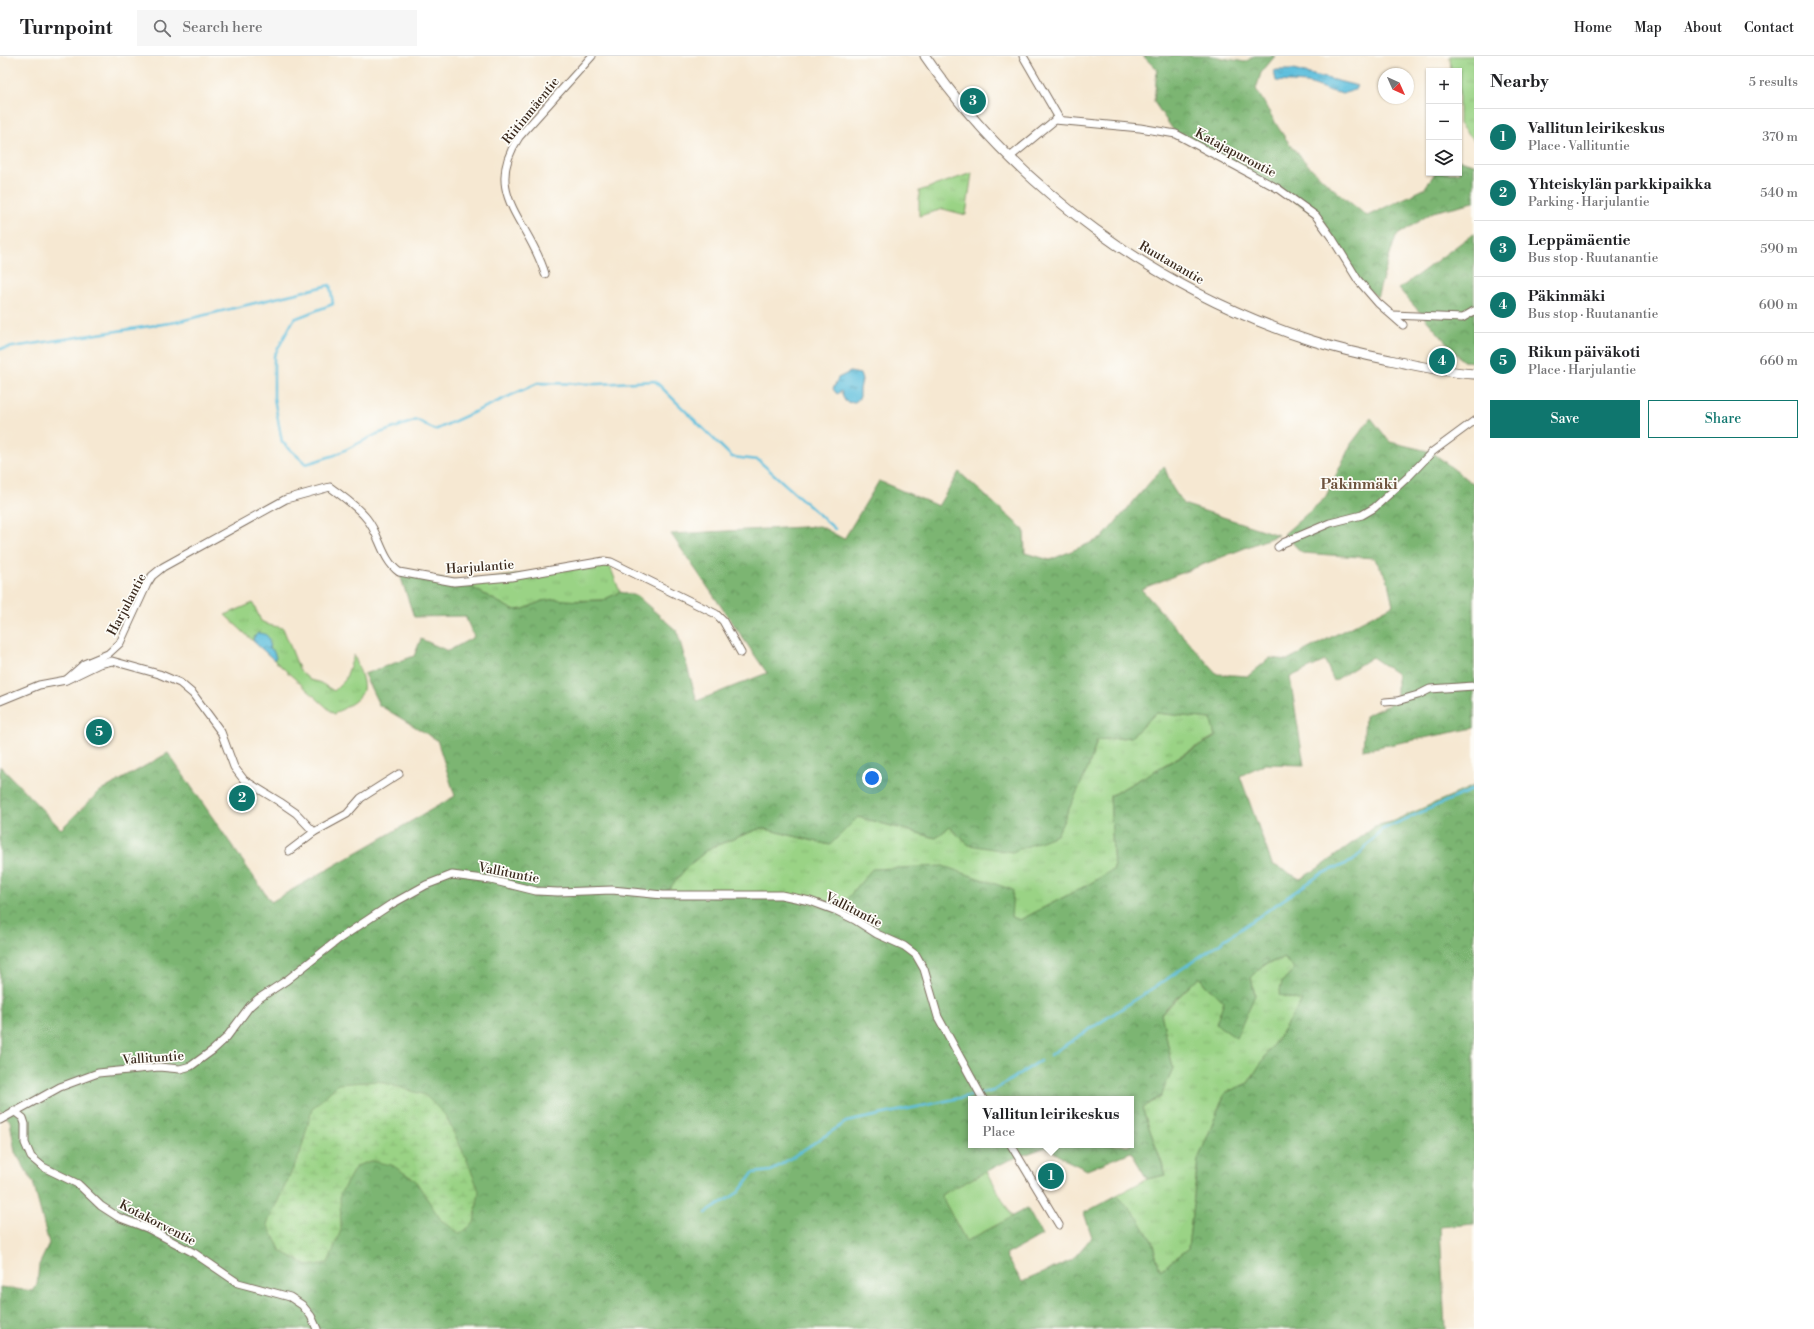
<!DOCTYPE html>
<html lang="en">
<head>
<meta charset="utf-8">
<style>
	:root { --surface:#fff; --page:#f6f6f6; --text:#202124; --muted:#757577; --line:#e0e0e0; --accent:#0f766e }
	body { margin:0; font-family:"Libre Bodoni",serif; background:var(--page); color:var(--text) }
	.controls { position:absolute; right:12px; top:12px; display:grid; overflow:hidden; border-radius:0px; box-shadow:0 1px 3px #0004 }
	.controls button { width:36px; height:36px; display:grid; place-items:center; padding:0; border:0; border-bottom:1px solid var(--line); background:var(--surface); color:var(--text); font:20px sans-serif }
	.compass { position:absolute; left:1378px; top:12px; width:36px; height:36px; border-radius:50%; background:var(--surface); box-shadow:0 1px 3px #0004; rotate:135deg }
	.you { position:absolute; left:872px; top:722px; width:14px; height:14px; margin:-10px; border:3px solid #fff; border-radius:50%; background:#1a73e8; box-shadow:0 0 0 6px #1a73e833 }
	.badge { display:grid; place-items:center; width:26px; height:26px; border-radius:50%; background:var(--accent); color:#fff; font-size:13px; font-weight:700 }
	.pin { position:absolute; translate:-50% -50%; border:2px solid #fff; box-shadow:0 1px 4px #0006 }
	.popup { position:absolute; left:968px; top:1040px; width:166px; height:52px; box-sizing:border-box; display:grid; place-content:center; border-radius:0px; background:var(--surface); filter:drop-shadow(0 1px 3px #0005); font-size:13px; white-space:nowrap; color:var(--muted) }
	.popup b { font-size:15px; color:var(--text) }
	.popup::after { content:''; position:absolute; left:50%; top:100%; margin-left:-8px; border:8px solid transparent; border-top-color:var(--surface) }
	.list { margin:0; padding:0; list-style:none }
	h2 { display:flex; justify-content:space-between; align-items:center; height:52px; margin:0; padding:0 16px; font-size:17px }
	h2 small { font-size:13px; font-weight:400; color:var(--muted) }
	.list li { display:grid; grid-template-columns:26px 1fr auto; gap:12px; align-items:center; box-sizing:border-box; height:56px; padding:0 16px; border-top:1px solid var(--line) }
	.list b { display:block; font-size:15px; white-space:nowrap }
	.list p { margin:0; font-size:13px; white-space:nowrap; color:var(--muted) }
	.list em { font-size:13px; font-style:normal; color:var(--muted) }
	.actions { display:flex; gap:8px; padding:12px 16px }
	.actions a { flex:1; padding:9px 0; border:1px solid var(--accent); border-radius:0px; text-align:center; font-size:14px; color:var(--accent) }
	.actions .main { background:var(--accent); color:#fff }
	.icon { flex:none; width:22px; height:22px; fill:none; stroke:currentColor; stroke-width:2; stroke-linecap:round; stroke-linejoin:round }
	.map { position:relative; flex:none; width:1474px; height:1273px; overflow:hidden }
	header { display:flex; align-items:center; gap:24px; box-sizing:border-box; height:56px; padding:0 20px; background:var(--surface); border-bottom:1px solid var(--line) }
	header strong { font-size:19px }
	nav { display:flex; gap:22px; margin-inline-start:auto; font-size:14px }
	.search { width:280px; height:36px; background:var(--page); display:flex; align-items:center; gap:10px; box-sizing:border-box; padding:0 14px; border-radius:0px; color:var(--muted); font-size:15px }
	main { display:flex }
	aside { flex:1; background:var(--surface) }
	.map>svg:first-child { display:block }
	.grass { fill:url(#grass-tufts); stroke:#6a7e52 }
	.forest { fill:url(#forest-crowns); stroke:#5b7048; fill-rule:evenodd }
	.wetland { fill:url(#wetland-marsh); stroke:#6a7e52 }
	.pitch { fill:#9ad385; stroke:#6a7e52 }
	.water { fill:url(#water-ripples); stroke:#4d747e }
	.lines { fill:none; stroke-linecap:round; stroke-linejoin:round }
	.stream { stroke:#5fbfdd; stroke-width:2.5 }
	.minor-casing { stroke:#7c6c5d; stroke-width:9 }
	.tertiary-casing { stroke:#7c6c5d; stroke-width:11 }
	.minor { stroke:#fff; stroke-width:7 }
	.tertiary { stroke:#fff; stroke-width:9 }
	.labels { text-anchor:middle; stroke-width:3.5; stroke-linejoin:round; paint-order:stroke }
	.street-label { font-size:13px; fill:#3b2a1e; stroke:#fdfcf7 }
	.quarter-label { font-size:15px; font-weight:bold; fill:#6e543e; stroke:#fdfcf7 }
</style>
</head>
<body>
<header>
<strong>Turnpoint</strong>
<div class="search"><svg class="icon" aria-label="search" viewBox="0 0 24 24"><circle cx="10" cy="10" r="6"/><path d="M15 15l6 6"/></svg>Search here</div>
<nav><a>Home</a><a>Map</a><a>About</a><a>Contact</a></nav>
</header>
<main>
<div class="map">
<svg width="1474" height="1273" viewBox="0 0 1474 1273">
	<defs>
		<pattern id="grass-tufts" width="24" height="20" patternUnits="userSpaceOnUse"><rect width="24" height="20" fill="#9ad385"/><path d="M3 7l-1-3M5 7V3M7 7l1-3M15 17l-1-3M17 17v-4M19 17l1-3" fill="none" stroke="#86b572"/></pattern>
		<pattern id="forest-crowns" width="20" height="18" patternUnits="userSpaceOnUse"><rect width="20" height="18" fill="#7bb572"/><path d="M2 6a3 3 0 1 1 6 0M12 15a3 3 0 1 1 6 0" fill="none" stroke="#66935d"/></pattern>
		<pattern id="wetland-marsh" width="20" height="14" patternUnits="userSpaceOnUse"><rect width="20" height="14" fill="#9ad385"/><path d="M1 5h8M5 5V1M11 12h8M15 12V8" fill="none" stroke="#86b572"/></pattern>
		<pattern id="water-ripples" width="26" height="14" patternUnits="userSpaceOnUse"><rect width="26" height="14" fill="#5fbfdd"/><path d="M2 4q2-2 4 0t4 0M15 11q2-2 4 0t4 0" fill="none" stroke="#509bb3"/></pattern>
	</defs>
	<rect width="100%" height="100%" fill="#fdfcf7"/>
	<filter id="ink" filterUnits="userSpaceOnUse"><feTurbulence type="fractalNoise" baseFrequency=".025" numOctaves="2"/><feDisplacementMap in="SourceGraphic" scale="8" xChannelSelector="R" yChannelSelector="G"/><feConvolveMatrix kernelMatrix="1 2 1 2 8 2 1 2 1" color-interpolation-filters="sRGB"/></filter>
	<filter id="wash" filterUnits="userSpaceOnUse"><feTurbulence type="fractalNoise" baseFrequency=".012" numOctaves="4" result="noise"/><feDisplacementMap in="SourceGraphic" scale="16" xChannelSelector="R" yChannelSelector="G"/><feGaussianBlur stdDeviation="0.9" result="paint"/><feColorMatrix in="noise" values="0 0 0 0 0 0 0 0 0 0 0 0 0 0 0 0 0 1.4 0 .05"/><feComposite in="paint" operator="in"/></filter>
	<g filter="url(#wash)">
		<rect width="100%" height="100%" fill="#f6e8d2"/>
		<g class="grass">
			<polygon points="1450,0 1474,0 1474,85 1459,68 1459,15 1451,15"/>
			<polygon points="972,117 966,159 943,153 919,160 919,135"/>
			<polygon points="608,505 620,536 603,544 542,545 524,553 513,554 464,527"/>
			<path d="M253,547L261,565L269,569L283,572L300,615L310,624L319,626L334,635L345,624L354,599C368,636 370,638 334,658L274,604L275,602L269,592L270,588L253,583V585L225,559Z"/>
			<polygon points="1156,657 1211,663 1215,680 1110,740 1114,813 1091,827 1020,864 1011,861 837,855 663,839 688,810 710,792 761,772 830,789 858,761 936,782 949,771 969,789 1089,710 1097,684 1131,681"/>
			<polygon points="1284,902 1294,913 1282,926 1302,945 1248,1027 1225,1037 1198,1104 1188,1193 1160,1214 1152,1185 1117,1139 1147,1123 1166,1119 1142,1052 1161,1040 1173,1012 1161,958 1199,921 1207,931 1224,945 1255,939 1251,922 1263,909"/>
		</g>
		<g class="forest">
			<path d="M1143,0H1213L1245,6L1254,0H1275L1261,17L1256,33C1266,49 1275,68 1286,83C1308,113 1338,137 1367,160L1424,133L1435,117H1459V104L1474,108V146L1433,156L1396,180L1377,241L1358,224L1316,160L1277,132L1176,78L1154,46L1157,14Z"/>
			<polygon points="1474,177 1474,306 1463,305 1399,233"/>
			<path d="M1371,362L1390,386L1432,396L1474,429V672L1363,694L1365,660L1397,645V618L1372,601L1334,625L1325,605L1290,621L1304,709L1264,708L1240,720L1272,808L1300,823L1320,811L1375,770L1391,766L1474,730V1168L1440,1171L1445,1273H0V1231L32,1235L37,1228L39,1209L49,1188L33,1126L15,1096L10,1065L0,1054V710L61,773L99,736L168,697L271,846L455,740L437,684L379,649L364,618L414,600L421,583L448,595L474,581L465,560L414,561L399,516L464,527L513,554L524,553L542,545L555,543L579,545L603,544L620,536L637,540L677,575L697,645L767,617L671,478L820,470L844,483L879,425L938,450L959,416L1024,474L1025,497L1050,504L1102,482L1164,410L1172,431L1183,448L1278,479L1141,533L1217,618L1248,620L1270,602L1287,604L1393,549L1387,522L1374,502L1302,497L1284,478L1325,442L1351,388ZM1156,657L1211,663L1215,681L1110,740L1114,813L1091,827L1020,864L1011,861L1013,834L943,810L872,813L837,855L781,839H664L688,810L710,792L761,772L830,789L858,761L936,782L949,771L969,789L1012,796L1057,779L1089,710L1097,684L1131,681ZM1284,902L1294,913L1282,926L1279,939L1302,945L1248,1027L1225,1037L1198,1104L1188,1193L1160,1214L1152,1185L1138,1162L1117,1139L1084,1157L1092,1181L1072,1204L1022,1226L1006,1199L1042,1179L1027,1152L966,1185L941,1139L1007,1105L1046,1091L1066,1104L1087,1114L1131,1096L1147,1123L1166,1119L1142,1052L1161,1040L1173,1012L1161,957L1199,921L1207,931L1224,945L1216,968L1236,982L1255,939L1251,922L1263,909ZM971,1043H1131V1089H971Z"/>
		</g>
		<polygon class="wetland" points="378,1025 425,1039 445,1059 466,1102 479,1135 474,1167 460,1178 441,1164 415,1124 392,1109 371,1105 356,1110 340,1138 341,1174 328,1207 309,1210 281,1195 267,1168 300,1098 312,1053 338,1028"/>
		<polygon class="pitch" points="987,1115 1012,1161 966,1185 941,1139"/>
		<g class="water">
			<path d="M1277,14H1293L1358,30C1342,46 1324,30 1307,27C1297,26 1286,26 1276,25L1274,15Z"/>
			<path d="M850,316L860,318L862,324L860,333V341C856,347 851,348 845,345L841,335L837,338L833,333L838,322Z"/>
			<path d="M258,577L265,578C270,582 270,586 269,592L273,594L276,601L274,604L253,585L254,581Z"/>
		</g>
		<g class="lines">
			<g class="stream">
				<polyline points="0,293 176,266 330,229 333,248 294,263 274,300 274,342 282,386 306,408 335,399 377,378 417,364 435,374 538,327 597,328 655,325 732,401 758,404 835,473"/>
				<polyline points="1050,999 1164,925 1321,818 1353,805 1381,774 1474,733"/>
				<polyline points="706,1157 739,1136 753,1117 771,1115 846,1066 993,1035 1040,1005"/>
			</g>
		</g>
	</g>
	<g filter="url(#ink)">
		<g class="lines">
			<defs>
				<g id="minor">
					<polyline points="1023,0 1060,64"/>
					<polyline points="1010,101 1055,64 1140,72 1176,78 1277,132 1316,160 1332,182 1358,224 1378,247 1403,269"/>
					<path d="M545,218C530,165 481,138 519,81L592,0"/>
					<polyline points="1393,259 1462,262 1474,255"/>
					<polyline points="1278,491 1283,487 1330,467 1362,459 1374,452 1409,420 1432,396 1474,365"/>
					<path d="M66,624L84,608L108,598L120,587L147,528L152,520L163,511L286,443L330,431C343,441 357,450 367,463C380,479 382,504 399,516L454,526L511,521L604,505L611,506L716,558L723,565L741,597"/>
					<polyline points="0,645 39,629 66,624 99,608 112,605 159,618 180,627 193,638 221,676 234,711 244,724 280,746 296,757 314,776"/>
					<polyline points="1385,646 1397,645 1418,639 1430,633 1474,630"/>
					<polyline points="289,795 314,776 347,758 361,742 399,718"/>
					<polyline points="14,1055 23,1062 25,1068 25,1087 31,1101 43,1111 78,1128 101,1150 118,1161 147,1172 194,1197 238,1227 290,1241 302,1249 311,1260 317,1273"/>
					<polyline points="0,1064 60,1031 98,1017 159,1011 180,1013 191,1010 213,994 226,982 250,950 258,943 287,924 339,883 390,849 426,829 452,819 491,824 536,835 558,836 612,834 663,839 781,839 810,845 837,855 855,864 877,878 904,890 916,899 924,913 938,961 983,1043"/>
					<polyline points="1011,1089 1059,1169"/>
				</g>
				<path id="tertiary" d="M925,0C1016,133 1160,236 1313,285C1338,293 1364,299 1390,304C1417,310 1446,316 1474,318"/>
			</defs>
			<use href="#minor" class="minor-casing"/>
			<use href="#tertiary" class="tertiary-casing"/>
			<use href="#minor" class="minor"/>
			<use href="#tertiary" class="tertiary"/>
		</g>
	</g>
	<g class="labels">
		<g class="street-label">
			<text transform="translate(530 54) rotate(-51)" y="5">Riitinmäentie</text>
			<text transform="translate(1236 96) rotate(28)" y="5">Katajapurontie</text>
			<text transform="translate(1172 206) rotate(30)" y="5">Ruutanantie</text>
			<text transform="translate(480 510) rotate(-4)" y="5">Harjulantie</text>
			<text transform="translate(126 548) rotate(-62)" y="5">Harjulantie</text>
			<text transform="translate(509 816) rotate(11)" y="5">Vallituntie</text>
			<text transform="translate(854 853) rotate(27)" y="5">Vallituntie</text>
			<text transform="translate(153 1001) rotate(-4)" y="5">Vallituntie</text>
			<text transform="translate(158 1166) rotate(27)" y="5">Kotakorventie</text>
		</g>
		<g class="quarter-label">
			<text x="1359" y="433">Päkinmäki</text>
		</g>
	</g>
</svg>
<div class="controls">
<button>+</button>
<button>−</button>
<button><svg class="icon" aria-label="layers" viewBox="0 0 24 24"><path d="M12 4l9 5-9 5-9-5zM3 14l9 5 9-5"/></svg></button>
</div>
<svg class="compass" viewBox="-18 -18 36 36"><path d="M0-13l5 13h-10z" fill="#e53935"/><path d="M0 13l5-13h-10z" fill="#757577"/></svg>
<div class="you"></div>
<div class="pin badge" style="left:1051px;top:1120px">1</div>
<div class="popup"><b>Vallitun leirikeskus</b>Place</div>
<div class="pin badge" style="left:242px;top:742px">2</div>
<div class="pin badge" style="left:973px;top:45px">3</div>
<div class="pin badge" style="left:1442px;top:305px">4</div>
<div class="pin badge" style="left:99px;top:676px">5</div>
</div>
<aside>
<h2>Nearby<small>5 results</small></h2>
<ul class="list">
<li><span class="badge">1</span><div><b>Vallitun leirikeskus</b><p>Place · Vallituntie</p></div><em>370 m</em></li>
<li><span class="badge">2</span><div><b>Yhteiskylän parkkipaikka</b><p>Parking · Harjulantie</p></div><em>540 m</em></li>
<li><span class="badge">3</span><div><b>Leppämäentie</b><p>Bus stop · Ruutanantie</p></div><em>590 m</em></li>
<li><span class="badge">4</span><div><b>Päkinmäki</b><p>Bus stop · Ruutanantie</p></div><em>600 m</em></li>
<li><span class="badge">5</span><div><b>Rikun päiväkoti</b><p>Place · Harjulantie</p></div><em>660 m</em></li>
</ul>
<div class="actions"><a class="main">Save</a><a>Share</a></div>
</aside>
</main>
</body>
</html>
